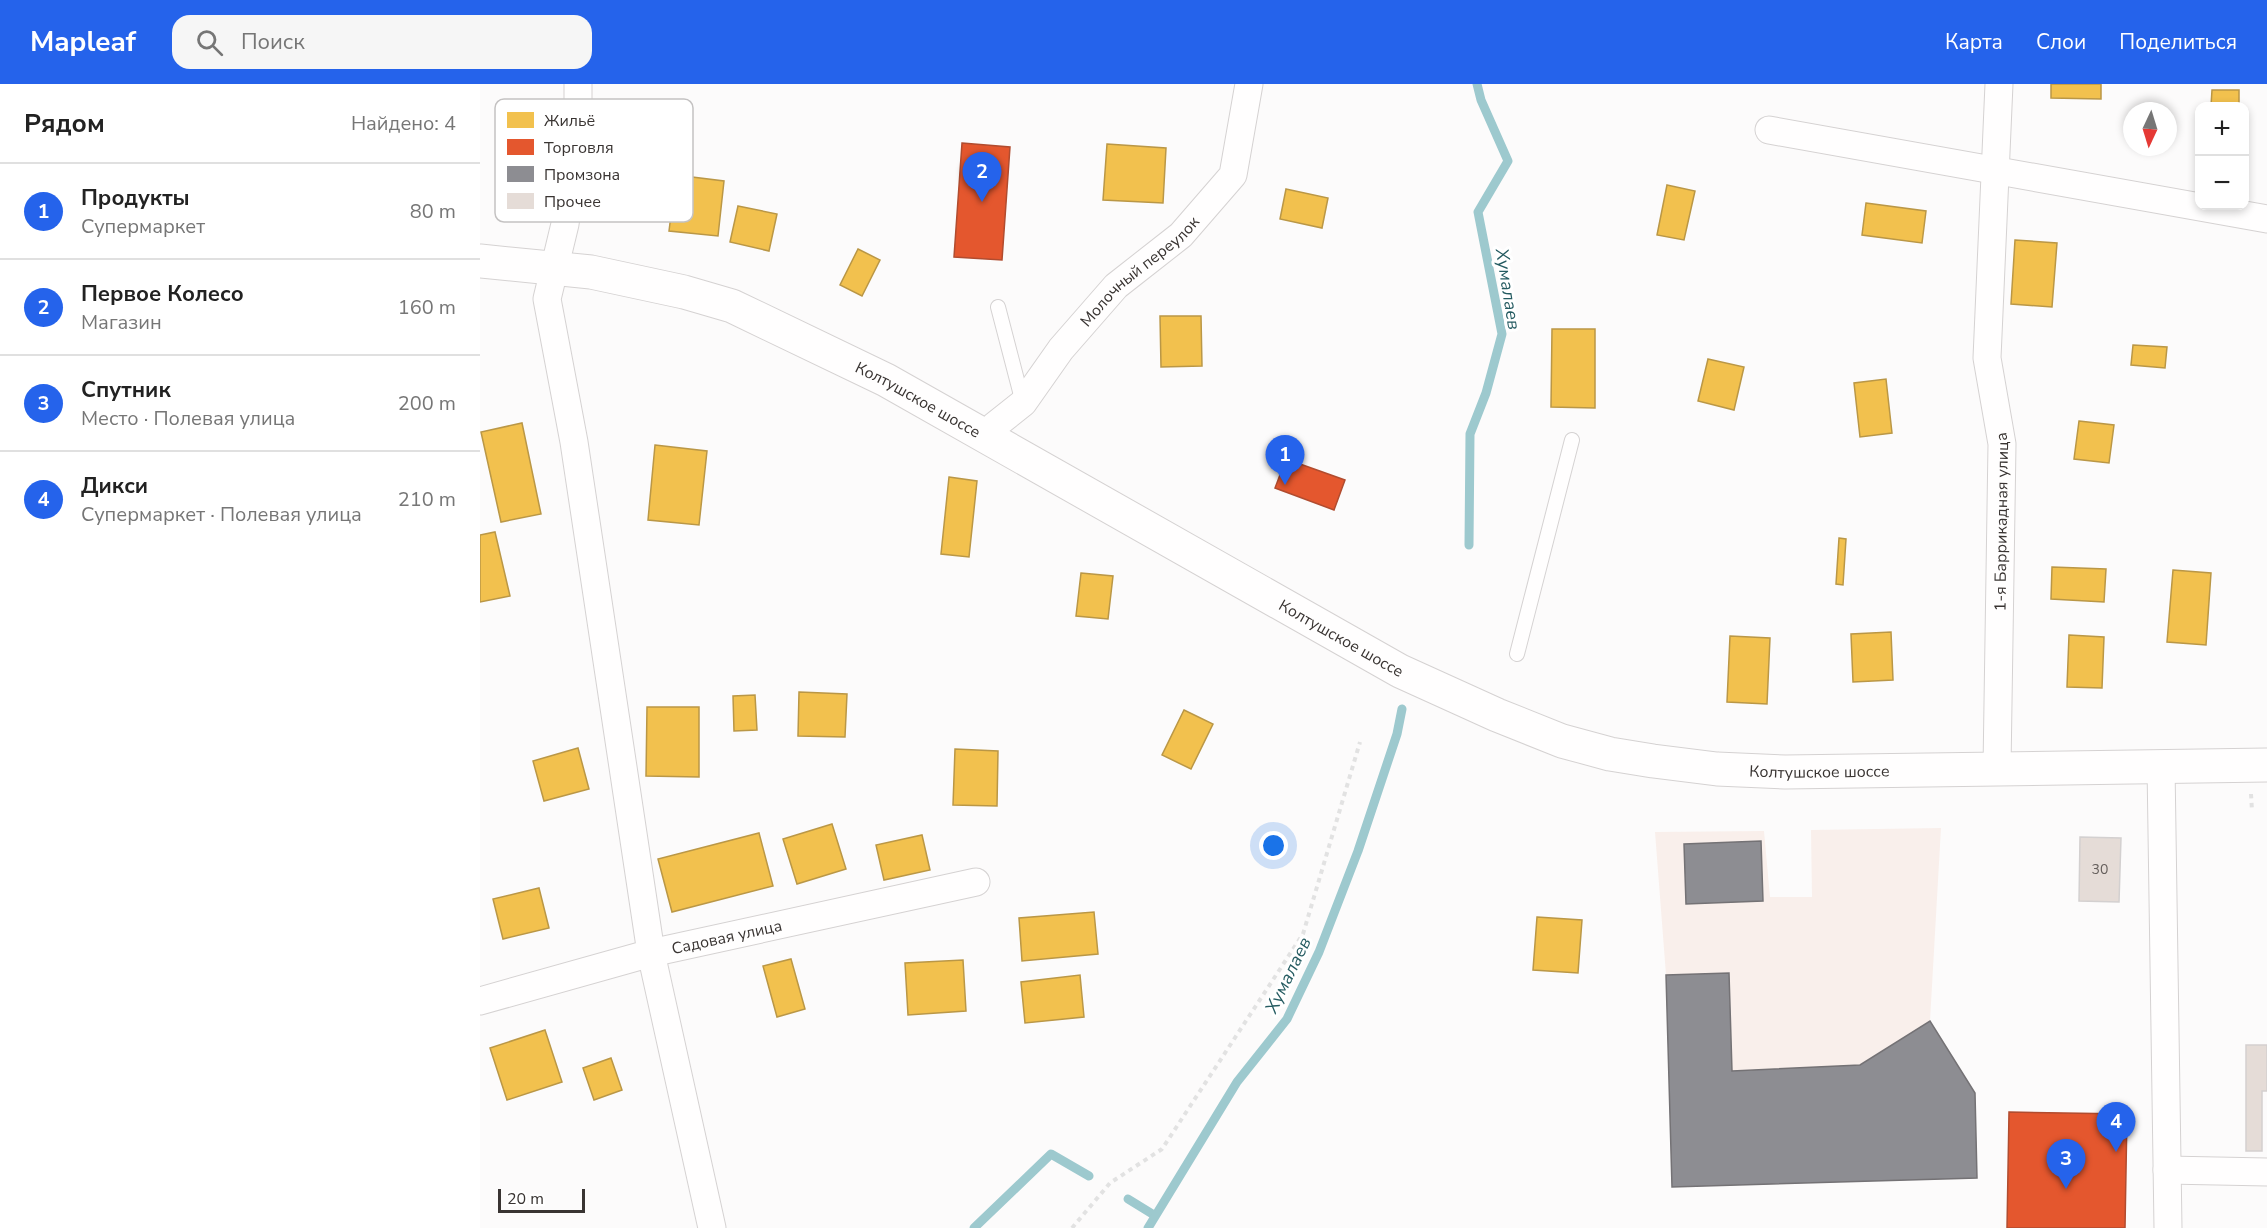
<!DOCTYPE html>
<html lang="ru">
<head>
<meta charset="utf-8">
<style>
	:root { --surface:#fff; --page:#f6f6f6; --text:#222; --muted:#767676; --line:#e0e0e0; --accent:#2563eb }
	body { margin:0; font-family:"Nunito Sans",sans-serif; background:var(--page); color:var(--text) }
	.controls { position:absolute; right:18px; top:18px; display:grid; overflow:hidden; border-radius:12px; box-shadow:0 3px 9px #0003 }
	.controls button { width:54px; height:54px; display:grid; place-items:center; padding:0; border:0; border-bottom:2px solid var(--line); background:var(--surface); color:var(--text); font:30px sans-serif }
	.compass { position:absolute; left:1643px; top:18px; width:54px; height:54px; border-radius:50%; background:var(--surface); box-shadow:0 3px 9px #0003; rotate:184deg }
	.scale { position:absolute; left:18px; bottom:15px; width:87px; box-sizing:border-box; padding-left:6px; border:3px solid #393432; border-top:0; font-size:16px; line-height:21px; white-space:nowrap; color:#393432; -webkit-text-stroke:4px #fff; paint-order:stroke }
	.you { position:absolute; left:794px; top:762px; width:21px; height:21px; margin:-15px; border:4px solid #fff; border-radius:50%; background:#1a73e8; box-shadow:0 0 0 9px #1a73e833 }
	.badge { display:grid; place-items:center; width:39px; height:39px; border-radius:50%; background:var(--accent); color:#fff; font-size:20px; font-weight:700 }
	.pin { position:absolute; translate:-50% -50px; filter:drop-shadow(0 2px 3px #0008) }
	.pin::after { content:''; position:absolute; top:32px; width:21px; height:18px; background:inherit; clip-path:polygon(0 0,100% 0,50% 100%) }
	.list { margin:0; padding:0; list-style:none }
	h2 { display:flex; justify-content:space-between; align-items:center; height:78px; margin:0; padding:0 24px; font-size:26px }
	h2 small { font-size:20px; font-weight:400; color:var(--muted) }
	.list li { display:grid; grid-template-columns:39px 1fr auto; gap:18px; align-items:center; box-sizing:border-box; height:96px; padding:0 24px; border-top:2px solid var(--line) }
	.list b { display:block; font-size:22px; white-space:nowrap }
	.list p { margin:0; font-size:20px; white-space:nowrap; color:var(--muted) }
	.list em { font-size:20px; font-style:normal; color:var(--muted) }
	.icon { flex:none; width:33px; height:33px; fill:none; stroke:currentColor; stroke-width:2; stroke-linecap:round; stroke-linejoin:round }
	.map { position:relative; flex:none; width:1787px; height:1144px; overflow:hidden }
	header { display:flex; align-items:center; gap:36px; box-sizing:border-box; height:84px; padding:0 30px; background:var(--accent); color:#fff }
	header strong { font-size:28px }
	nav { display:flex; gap:33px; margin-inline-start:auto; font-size:21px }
	.search { width:420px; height:54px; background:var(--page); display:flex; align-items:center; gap:15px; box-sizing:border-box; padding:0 21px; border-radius:18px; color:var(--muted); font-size:22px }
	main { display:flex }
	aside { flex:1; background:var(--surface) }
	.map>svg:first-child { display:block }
	.built { fill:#f9efeb }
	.homes { fill:#f2c14e; stroke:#ba9746; stroke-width:1.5 }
	.shops { fill:#e4572e; stroke:#b14c2f; stroke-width:1.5 }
	.industry { fill:#8d8d92; stroke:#747275; stroke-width:1.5 }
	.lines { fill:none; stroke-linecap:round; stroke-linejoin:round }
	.stream { stroke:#9dc9ce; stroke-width:9 }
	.building { fill:#e5dcd7; stroke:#d3d0d0; stroke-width:1.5 }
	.service-casing { stroke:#d5d2d2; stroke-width:16 }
	.minor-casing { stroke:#d5d2d2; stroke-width:29 }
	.secondary-casing { stroke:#d5d2d2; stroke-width:35 }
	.path { stroke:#e2e2e2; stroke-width:4; stroke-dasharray:4.5 4.5; stroke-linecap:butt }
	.service { stroke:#fffefe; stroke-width:14 }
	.minor { stroke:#fffefe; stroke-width:27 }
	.secondary { stroke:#fffefe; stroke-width:33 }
	.labels { text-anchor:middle; stroke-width:6; stroke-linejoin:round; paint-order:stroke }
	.number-label { font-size:14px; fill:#645e5b }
	.street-label { font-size:16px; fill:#393432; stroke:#fff }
	.water-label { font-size:18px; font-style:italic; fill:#255b61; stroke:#fff }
	.key { fill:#fff; stroke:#c4c2c2; stroke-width:1.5 }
	.key-label { font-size:16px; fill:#393432 }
</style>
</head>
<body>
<header>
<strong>Mapleaf</strong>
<div class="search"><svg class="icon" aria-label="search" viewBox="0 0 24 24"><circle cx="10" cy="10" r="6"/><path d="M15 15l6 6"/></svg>Поиск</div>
<nav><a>Карта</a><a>Слои</a><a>Поделиться</a></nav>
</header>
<main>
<aside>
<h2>Рядом<small>Найдено: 4</small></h2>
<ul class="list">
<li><span class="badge">1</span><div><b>Продукты</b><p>Супермаркет</p></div><em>80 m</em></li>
<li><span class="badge">2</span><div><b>Первое Колесо</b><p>Магазин</p></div><em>160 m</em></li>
<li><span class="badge">3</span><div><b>Спутник</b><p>Место · Полевая улица</p></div><em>200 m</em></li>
<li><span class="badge">4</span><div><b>Дикси</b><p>Супермаркет · Полевая улица</p></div><em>210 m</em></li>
</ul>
</aside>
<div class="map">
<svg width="1787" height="1144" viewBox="0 0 1787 1144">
	<rect width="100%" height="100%" fill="#fcfbfb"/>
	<polygon class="built" points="1461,744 1450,937 1495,1009 1497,1094 1192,1103 1186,891 1175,748 1284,747 1290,813 1332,813 1331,746"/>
	<g class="homes">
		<polygon points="1571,0 1621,0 1621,15 1571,14"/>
		<polygon points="1732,6 1759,6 1759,22 1731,22"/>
		<polygon points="627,60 686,64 683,119 623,116"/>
		<polygon points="196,91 244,97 238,152 189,147"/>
		<polygon points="1187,101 1215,107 1204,156 1177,151"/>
		<polygon points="806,105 848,114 842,144 800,135"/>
		<polygon points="1386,119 1446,127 1442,159 1382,151"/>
		<polygon points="258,122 297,130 289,167 250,158"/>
		<polygon points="1535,156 1577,159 1572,223 1531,220"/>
		<polygon points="378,165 400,176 382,212 360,201"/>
		<polygon points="680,232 721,232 722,282 681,283"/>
		<polygon points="1072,245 1115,245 1115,324 1071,323"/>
		<polygon points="1653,261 1687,263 1685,284 1651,281"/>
		<polygon points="1228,275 1264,283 1254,326 1218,317"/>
		<polygon points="1406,295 1412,349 1380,353 1374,299"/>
		<polygon points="1599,337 1634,341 1629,379 1594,375"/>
		<polygon points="42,339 61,430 21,438 1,348"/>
		<polygon points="175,361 227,367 219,441 168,436"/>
		<polygon points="469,393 497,397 489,473 461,470"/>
		<polygon points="15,448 30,512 0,518 0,451"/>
		<polygon points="1359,454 1366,455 1363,501 1356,500"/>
		<polygon points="1572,483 1626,485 1624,518 1571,515"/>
		<polygon points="1693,486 1731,489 1726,561 1687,558"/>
		<polygon points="601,489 633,492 628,535 596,532"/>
		<polygon points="1411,548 1413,596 1373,598 1371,550"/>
		<polygon points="1589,551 1624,553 1622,604 1587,603"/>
		<polygon points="1250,552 1290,554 1287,620 1247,618"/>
		<polygon points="319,608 367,610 365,653 318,652"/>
		<polygon points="275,611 277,646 254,647 253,612"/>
		<polygon points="167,623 219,623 219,693 166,692"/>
		<polygon points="704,626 733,640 711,685 682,671"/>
		<polygon points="98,664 109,705 64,717 53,677"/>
		<polygon points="475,665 518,667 517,722 473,721"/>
		<polygon points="352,740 366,785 317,800 303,755"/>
		<polygon points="279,749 293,802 192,828 178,775"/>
		<polygon points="442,751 450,786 404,796 396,761"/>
		<polygon points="59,804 69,844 23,855 13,815"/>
		<polygon points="614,828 618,870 542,877 539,834"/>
		<polygon points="1057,833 1102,836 1098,889 1053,886"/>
		<polygon points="311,875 325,925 297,933 283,882"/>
		<polygon points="483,876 486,927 428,931 425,879"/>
		<polygon points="600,891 604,933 545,939 541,898"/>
		<polygon points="65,946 82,998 27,1016 10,964"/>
		<polygon points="131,974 142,1006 114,1016 103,984"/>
	</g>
	<g class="shops">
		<polygon points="482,59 530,63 522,176 474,173"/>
		<polygon points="806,375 865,396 854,426 795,404"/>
		<polygon points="1529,1028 1647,1030 1645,1144 1527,1144"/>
	</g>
	<g class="industry">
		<polygon points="1281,757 1283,817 1206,820 1204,760"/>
		<polygon points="1249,889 1252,987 1380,981 1450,937 1495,1009 1497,1094 1192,1103 1186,891"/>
	</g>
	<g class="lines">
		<g class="stream">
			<polyline points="989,461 990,350 1006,309 1022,250 998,128 1028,77 1001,16 997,0"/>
			<polyline points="648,1115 674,1131"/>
			<polyline points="494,1144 571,1070 609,1092"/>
			<polyline points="668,1144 757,998 807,935 839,868 878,767 917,650 922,625"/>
		</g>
	</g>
	<g class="building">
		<polygon points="1600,753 1641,754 1639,818 1599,817"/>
		<polygon points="1766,961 1787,961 1787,1007 1782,1007 1782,1067 1766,1067"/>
	</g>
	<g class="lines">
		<defs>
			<g id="service">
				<polyline points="518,223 543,319"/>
				<polyline points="1037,570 1092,356"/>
			</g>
			<g id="minor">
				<polyline points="98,0 98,49 85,140 67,215 94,358 171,869 232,1144"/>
				<polyline points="1289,46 1787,135"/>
				<path id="s1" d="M509,353L514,342L543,319L581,265L636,202L701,151L753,91L769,0"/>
				<polyline points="1681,682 1688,1144"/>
				<path id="s2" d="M1517,684L1522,360L1507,274L1519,0"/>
				<path id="s3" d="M0,917L171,869L496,798"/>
				<polyline points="1687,1086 1787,1088"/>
			</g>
			<g id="secondary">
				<path id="s4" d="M0,177L111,188L204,208L252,222L406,296L920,587L1017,631L1082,657L1130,670L1173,677L1237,685L1305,688L1787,681"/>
			</g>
		</defs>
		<use href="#service" class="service-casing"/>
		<use href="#minor" class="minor-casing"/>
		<use href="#secondary" class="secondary-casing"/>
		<g class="path">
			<polyline points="1771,710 1772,727"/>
			<polyline points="592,1144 630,1099 682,1065 823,850 880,658"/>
		</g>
		<use href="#service" class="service"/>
		<use href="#minor" class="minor"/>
		<use href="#secondary" class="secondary"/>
	</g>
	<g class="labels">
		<g class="number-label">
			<text x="1620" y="790">30</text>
		</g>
		<g class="street-label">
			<text dy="6" stroke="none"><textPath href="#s1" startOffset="226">Молочный переулок</textPath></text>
			<text dy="6" stroke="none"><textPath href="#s4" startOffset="465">Колтушское шоссе</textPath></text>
			<text dy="6" stroke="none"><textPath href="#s2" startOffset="246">1-я Баррикадная улица</textPath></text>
			<text dy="6" stroke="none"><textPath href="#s4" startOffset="951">Колтушское шоссе</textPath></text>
			<text dy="6" stroke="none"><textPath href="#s4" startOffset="1455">Колтушское шоссе</textPath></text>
			<text dy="6" stroke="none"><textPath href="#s3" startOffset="255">Садовая улица</textPath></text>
		</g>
		<g class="water-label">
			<text transform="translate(1028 205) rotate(81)" y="6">Хумалаев</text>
			<text transform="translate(808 891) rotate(-64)" y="6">Хумалаев</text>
		</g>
	</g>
	<rect x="15" y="15" width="198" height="123" rx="9" class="key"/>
	<rect x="27" y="28" width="27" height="16" fill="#f2c14e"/>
	<rect x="27" y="55" width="27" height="16" fill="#e4572e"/>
	<rect x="27" y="82" width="27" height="16" fill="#8d8d92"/>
	<rect x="27" y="109" width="27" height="16" fill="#e5dcd7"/>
	<g class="key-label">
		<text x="64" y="42">Жильё</text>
		<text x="64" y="69">Торговля</text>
		<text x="64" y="96">Промзона</text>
		<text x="64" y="123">Прочее</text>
	</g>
</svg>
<div class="controls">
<button>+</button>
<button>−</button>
</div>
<svg class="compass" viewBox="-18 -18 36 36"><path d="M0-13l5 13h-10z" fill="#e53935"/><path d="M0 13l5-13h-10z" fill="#767676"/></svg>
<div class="scale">20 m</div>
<div class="you"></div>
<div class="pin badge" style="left:805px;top:401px">1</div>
<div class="pin badge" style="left:502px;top:118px">2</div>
<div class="pin badge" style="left:1586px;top:1105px">3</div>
<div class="pin badge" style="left:1636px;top:1068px">4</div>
</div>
</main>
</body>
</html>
